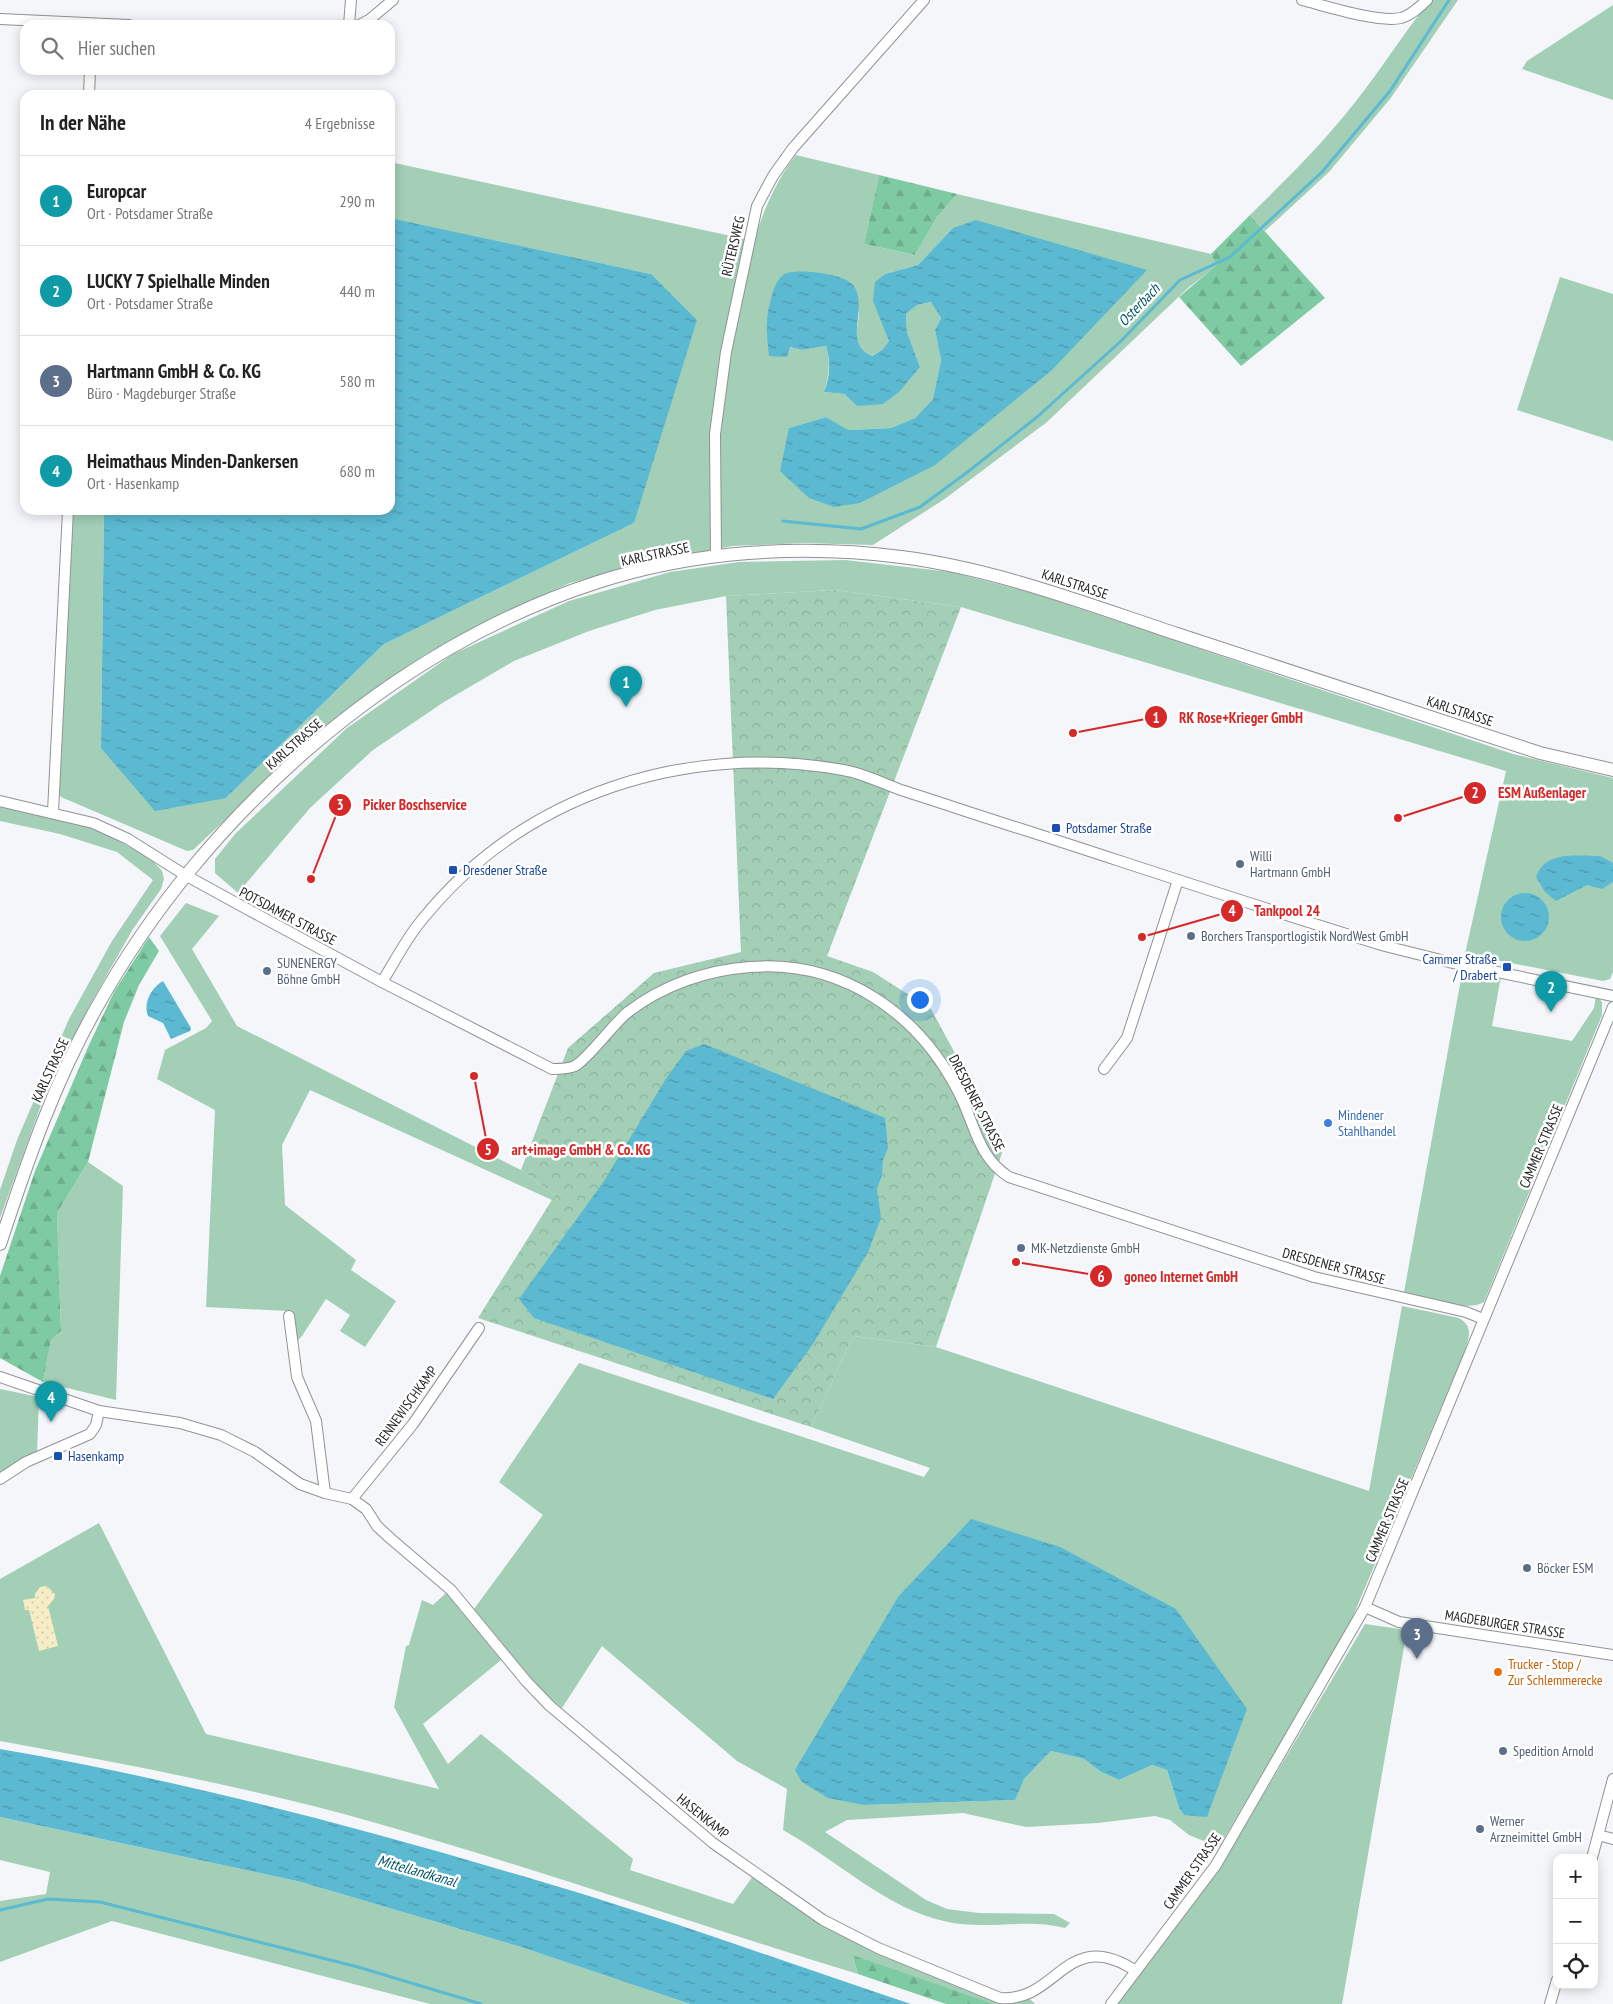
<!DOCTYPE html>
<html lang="de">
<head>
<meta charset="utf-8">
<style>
	:root { --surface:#fff; --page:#f6f6f6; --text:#222; --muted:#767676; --line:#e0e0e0; --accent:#bc49a2 }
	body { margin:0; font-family:"PT Sans Narrow",sans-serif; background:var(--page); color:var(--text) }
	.controls { position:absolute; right:15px; bottom:15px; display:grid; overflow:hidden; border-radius:10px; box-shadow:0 2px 12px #0003 }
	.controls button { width:45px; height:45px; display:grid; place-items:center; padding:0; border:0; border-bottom:1px solid var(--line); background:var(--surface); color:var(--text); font:25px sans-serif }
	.you { position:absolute; left:919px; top:999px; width:18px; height:18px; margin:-12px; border:4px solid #fff; border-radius:50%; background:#1a73e8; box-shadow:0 0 0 8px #1a73e833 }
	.badge { display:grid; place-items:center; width:32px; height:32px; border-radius:50%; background:var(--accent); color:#fff; font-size:16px; font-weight:700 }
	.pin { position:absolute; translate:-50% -41px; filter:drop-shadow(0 1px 2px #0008) }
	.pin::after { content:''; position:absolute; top:26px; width:18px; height:15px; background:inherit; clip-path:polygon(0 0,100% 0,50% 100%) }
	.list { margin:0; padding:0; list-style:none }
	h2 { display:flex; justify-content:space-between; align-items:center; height:65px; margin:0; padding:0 20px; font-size:21px }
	h2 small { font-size:16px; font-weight:400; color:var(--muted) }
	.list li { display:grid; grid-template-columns:32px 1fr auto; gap:15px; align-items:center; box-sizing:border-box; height:90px; padding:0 20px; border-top:1px solid var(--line) }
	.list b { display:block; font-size:19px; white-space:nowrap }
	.list p { margin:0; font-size:16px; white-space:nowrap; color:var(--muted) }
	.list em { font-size:16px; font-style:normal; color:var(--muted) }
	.icon { flex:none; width:28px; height:28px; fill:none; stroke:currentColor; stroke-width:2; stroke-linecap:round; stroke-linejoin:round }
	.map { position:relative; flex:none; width:1613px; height:2004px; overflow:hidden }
	.search { position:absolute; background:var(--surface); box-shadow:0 2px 12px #0003; left:20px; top:20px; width:375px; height:55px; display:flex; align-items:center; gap:12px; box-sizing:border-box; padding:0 18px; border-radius:15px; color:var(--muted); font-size:19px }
	.panel { position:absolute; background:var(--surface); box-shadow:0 2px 12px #0003; left:20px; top:90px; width:375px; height:425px; border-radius:15px }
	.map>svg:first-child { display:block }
	.grass { fill:#a2cfb6; fill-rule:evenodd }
	.forest { fill:url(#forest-firs) }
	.sand { fill:url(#sand-dots) }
	.park { fill:url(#park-crowns) }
	.water { fill:url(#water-ripples) }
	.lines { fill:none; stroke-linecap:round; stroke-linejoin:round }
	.stream { stroke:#5cb9d2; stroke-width:3 }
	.minor-casing { stroke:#909295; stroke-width:12 }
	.tertiary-casing { stroke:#909295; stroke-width:14 }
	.minor { stroke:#fff; stroke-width:10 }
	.tertiary { stroke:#fff; stroke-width:12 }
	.transit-dot { fill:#1a4fb4; stroke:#fff; stroke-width:2 }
	.service-dot { fill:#5c6f8a; stroke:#fff; stroke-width:2 }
	.shop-dot { fill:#3f7fe0; stroke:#fff; stroke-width:2 }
	.food-dot { fill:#e8710a; stroke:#fff; stroke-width:2 }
	.labels { text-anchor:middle; stroke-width:5; stroke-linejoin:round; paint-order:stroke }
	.street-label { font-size:14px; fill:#252526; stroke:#fff }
	.transit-label { font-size:14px; fill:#164399; stroke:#fff; text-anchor:start }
	.service-label { font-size:14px; fill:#4e5e75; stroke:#fff; text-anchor:start }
	.shop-label { font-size:14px; fill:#366cbe; stroke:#fff; text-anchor:start }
	.food-label { font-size:14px; fill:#c56008; stroke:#fff; text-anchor:start }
	.water-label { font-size:15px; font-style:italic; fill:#025769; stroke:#fff }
	.leader { fill:none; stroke:#d62828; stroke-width:2 }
	.callout-dot { fill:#d62828; stroke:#fff; stroke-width:2 }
	.mark-label { font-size:15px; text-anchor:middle; font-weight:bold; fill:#fff }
	.callout-label { font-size:15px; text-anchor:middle; font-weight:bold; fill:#d62828; stroke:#fff; stroke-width:5; stroke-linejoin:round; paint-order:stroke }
</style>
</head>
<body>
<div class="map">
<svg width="1613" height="2004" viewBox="0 0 1613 2004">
	<defs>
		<pattern id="forest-firs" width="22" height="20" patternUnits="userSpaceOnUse" patternTransform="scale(1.25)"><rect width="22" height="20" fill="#7ecaa2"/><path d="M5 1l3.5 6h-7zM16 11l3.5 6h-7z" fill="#6dad8b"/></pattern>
		<pattern id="sand-dots" width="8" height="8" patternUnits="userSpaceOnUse" patternTransform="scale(1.25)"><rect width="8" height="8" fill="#f6edc7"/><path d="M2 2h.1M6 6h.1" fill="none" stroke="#d3cbab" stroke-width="1.8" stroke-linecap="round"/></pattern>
		<pattern id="park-crowns" width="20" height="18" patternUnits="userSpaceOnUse" patternTransform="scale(1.25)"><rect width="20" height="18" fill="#a2cfb6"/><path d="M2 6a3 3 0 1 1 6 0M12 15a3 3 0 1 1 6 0" fill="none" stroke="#8bb29c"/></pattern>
		<pattern id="water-ripples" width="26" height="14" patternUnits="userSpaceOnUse" patternTransform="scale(1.25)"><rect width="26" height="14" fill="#5cb9d2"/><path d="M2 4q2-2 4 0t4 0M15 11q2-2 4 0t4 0" fill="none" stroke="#4c96aa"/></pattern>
	</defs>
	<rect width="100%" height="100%" fill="#f4f6f9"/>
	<g class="grass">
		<path d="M1431,0H1458L1390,99L1329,172L1265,231L1250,215C1291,175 1332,134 1366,88C1388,59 1407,28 1431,0Z"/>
		<polygon points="1613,5 1613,100 1522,69 1527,61"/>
		<path d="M796,155L879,175L864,244L915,255L937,217L957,194L1211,254L1218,265L1188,288L1047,422L946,498L873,545L803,543L732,546L654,561L570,583L495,617L424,655L371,692L293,756L193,850L187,851L61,797L58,792L72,510H104L101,748L226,798L384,644L634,523L651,274L392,219L390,218V162L754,241C764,209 776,181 796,155ZM953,228L935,465L789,428L826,417L847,430L891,428L915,418L933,399L941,360L935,330L941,318L932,302L917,305L906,314L907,332L920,367L857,406L844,394L824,392C829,375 831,363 826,346L802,350L790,347L859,311C858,330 850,347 871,356L882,350L889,341L885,274L918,265Z"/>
		<polygon points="1560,277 1613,294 1613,441 1517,410"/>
		<polygon points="845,560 951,572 1036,594 1513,754 1613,778 1613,972 1610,979 1603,981 1465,954 1506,771 961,607 835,590 726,596 655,610 589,631 514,661 444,702 373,750 310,808 238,893 215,873 215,859 235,834 347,728 453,654 569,601 670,572 739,562"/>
		<polygon points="0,806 66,820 99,831 149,857 162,871 164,879 161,889 133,929 92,1001 41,1105 0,1218 0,1190 17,1140 69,1019 112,941 153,880 117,852 60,834 0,821"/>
		<polygon points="186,903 219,916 192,949 237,1026 521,1170 555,1195 552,1200 310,1090 282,1145 285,1205 356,1260 351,1270 396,1301 365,1347 340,1331 350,1315 326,1299 302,1336 292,1346 287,1311 206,1307 215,1110 157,1079 165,1050 206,1028 212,1021 160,936"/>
		<path d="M1463,968L1501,976L1492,1026L1572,1041L1594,1008L1596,995L1602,1002V1015L1484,1302C1466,1313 1425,1297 1404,1292Z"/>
		<polygon points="88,1162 123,1186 116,1400 43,1382 51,1340 61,1331 57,1213"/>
		<path d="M1402,1306L1459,1318C1474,1327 1469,1338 1464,1353L1348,1628L1219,1847L1189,1835L1170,1820L1155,1816L1098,1823L1026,1827L963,1813L847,1820L825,1832L926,1900L947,1909L979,1913L1054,1914L1070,1923L1065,1928C1027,1918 986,1930 948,1922C887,1910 836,1859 783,1830L787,1789L737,1761L602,1646L562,1708L543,1693L474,1609L543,1515L499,1482L579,1363L924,1477L930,1468L811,1427L853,1336L936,1347L1369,1491ZM1247,1709L1184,1815L1179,1808L1167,1770L1152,1765L1119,1780L1101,1772L1084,1759L1051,1751L1024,1779L1014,1800L864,1805L802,1782Z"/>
		<polygon points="0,1389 39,1397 37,1454 0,1474"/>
		<path d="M99,1523L206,1734L439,1789L394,1707L406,1646L409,1645L422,1600L433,1605L446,1593L501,1660L423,1724L448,1764L481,1734L633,1859L630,1870L733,1904L753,1876L823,1925L932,1974L1007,2004L1030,1999L1035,2004H994L852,1956L858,1974C697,1925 538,1869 376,1823C253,1788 126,1764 0,1741V1579Z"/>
		<polygon points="1365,1624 1407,1630 1342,2004 1118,2004 1227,1856"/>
		<polygon points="0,1817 301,1882 521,1947 690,2004 430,2004 112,1921 0,1962 0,1901 46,1894 50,1872 0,1860"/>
	</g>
	<g class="forest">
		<polygon points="879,175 957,194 937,217 915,255 864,244"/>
		<polygon points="1250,215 1325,298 1241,366 1179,297 1217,265 1211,254"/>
		<polygon points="149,937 159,951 139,985 124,1022 88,1162 57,1213 61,1331 51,1340 43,1382 0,1358 0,1276 35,1171 88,1047 114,992"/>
		<polygon points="852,1955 994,2004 946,2004 858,1974"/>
	</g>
	<polygon class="sand" points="47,1586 55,1594 54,1599 48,1606 58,1646 39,1651 29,1610 25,1610 23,1600 35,1598 35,1594 40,1587"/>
	<polygon class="park" points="835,590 961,607 827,956 873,972 931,1009 983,1105 1002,1153 936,1347 853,1336 811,1427 478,1318 555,1195 521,1170 568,1048 654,973 741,952 726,596"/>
	<g class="water">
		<polygon points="390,218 651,274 697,320 634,523 384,644 226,798 155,811 101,748 104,510 390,510"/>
		<path d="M976,220L1147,270L1051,371L935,465L860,503L834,507L809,498L780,471L789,428L826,417L848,430L891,428L915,418L933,399L941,360L935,330L941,318L931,302L917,305L906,314L907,332L920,367L899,392L883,404L857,406L844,394L824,392C830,376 831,363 826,346L802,350L790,347L787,357L769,356C767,339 765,319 770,303C772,294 775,282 783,275C794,267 845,274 853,285C870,307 841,344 872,356L882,350L889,341L873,301L875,282L885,274L918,265L953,228Z"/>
		<path d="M1600,856L1613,863V882L1602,889L1587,885L1556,901L1545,892L1536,877C1545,850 1577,856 1600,856Z"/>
		<circle cx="1525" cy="917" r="24"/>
		<path d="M163,981L191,1028L190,1031L171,1039L163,1023L148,1016C143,1003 151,988 163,981Z"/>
		<polygon points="704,1044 885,1118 888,1148 883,1160 882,1175 877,1189 881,1218 868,1252 813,1344 773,1399 534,1318 519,1299 604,1181 667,1077 686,1051"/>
		<polygon points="971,1519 1060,1547 1176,1609 1247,1709 1207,1817 1184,1815 1179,1808 1167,1770 1152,1765 1119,1780 1101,1772 1084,1759 1051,1751 1024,1779 1015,1800 864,1805 828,1798 802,1782 795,1770 898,1597"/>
		<path d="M0,1749C199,1783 393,1837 586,1895C695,1929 803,1968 911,2004H690L521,1947L301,1882L0,1817Z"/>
	</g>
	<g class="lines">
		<g class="stream">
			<polyline points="783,521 861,529 920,507 965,474 1037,417 1120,342 1180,280 1230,257 1322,172 1390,91 1449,0"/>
			<polyline points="0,1910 48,1899 100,1902 358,1967 481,2004"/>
		</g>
		<defs>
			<g id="minor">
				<path d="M1302,0C1326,6 1378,23 1401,18C1412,15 1419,7 1427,0"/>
				<polyline points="0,19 129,25"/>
				<polyline points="349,25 351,0"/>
				<polyline points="359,25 369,20 393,0"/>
				<polyline points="89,95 90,70"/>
				<polyline points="716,557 715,434 726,352 757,206 773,176 793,148 924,0"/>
				<path d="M0,801L93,823L128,839L185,875L247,909L382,982L552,1069C559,1069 568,1069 575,1066C589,1058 612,1025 628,1012C663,985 707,970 750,967C843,960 920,1014 960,1095C975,1125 978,1157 1009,1177L1314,1277L1466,1312L1483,1319"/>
				<polyline points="53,812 68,510"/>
				<path d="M382,982C395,961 406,939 421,921C523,794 685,742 843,770C862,773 882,783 901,790C945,804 989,819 1034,833C1151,871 1268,910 1385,946L1449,962L1613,996"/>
				<polyline points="1104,1069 1127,1038 1178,880"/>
				<polyline points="289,1316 297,1377 316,1421 325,1493"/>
				<path d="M0,1377L99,1411L180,1423L221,1435L255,1452L300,1484L325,1493L352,1499L366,1509L377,1526L391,1539L451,1590L526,1681L550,1706L713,1843L823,1920L878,1948L1000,1998C1058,2003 1066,1925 1136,1971"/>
				<polyline points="0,1479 26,1462 90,1434 96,1425 99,1411"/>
				<polyline points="352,1499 413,1424 479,1328"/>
				<polyline points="1365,1607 1399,1622 1613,1655"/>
				<polyline points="1598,1835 1613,1839"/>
				<polyline points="1592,1858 1613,1779"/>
				<polyline points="1111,2004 1216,1865 1365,1607 1613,1007"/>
				<polyline points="1550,2004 1557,1980"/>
			</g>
			<path id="tertiary" d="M0,1244C27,1162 55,1080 98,1005C203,817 391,648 598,582C694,551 801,544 901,557C996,569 1087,604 1177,634C1298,674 1419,714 1540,753L1613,770"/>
		</defs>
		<use href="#minor" class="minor-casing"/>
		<use href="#tertiary" class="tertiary-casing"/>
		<use href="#minor" class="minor"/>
		<use href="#tertiary" class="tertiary"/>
	</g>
	<g class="transit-dot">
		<rect x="1051" y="823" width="10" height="10" rx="2.5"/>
		<rect x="448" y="865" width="10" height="10" rx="2.5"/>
		<rect x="1502" y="962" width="10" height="10" rx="2.5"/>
		<rect x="53" y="1451" width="10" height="10" rx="2.5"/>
	</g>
	<g class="service-dot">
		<circle cx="1240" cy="864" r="5"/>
		<circle cx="1191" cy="936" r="5"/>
		<circle cx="267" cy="971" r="5"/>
		<circle cx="1021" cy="1248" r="5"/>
		<circle cx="1527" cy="1568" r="5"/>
		<circle cx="1503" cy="1751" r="5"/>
		<circle cx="1480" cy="1829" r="5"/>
	</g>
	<circle class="shop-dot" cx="1328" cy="1123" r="5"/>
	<circle class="food-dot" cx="1498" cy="1672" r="5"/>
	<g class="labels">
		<g class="street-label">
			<text transform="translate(733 246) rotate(-77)" y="5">RÜTERSWEG</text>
			<text transform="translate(655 554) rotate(-12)" y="5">KARLSTRASSE</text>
			<text transform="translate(1075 584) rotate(18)" y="5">KARLSTRASSE</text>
			<text transform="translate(1460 711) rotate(18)" y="5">KARLSTRASSE</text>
			<text transform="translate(294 744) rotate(-41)" y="5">KARLSTRASSE</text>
			<text transform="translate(288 916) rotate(28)" y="5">POTSDAMER STRASSE</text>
			<text transform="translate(50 1070) rotate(-65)" y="5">KARLSTRASSE</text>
			<text transform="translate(977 1103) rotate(63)" y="5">DRESDENER STRASSE</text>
			<text transform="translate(1541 1146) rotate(-67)" y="5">CAMMER STRASSE</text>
			<text transform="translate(1334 1266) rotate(15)" y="5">DRESDENER STRASSE</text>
			<text transform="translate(406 1406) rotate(-54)" y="5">RENNEWISCHKAMP</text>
			<text transform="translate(1387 1520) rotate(-67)" y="5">CAMMER STRASSE</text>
			<text transform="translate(1505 1624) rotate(9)" y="5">MAGDEBURGER STRASSE</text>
			<text transform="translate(703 1816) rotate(39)" y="5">HASENKAMP</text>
			<text transform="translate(1192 1871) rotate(-55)" y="5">CAMMER STRASSE</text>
		</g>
		<g class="transit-label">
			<text x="1066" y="833">Potsdamer Straße</text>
			<text x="463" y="875">Dresdener Straße</text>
			<text x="1497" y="964" text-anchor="end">Cammer Straße<tspan x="1497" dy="16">/ Drabert</tspan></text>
			<text x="68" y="1461">Hasenkamp</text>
		</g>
		<g class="service-label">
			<text x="1250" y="861">Willi<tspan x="1250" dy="16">Hartmann GmbH</tspan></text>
			<text x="1201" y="941">Borchers Transportlogistik NordWest GmbH</text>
			<text x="277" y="968">SUNENERGY<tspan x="277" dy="16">Böhne GmbH</tspan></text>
			<text x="1031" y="1253">MK-Netzdienste GmbH</text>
			<text x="1537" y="1573">Böcker ESM</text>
			<text x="1513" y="1756">Spedition Arnold</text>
			<text x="1490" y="1826">Werner<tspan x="1490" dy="16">Arzneimittel GmbH</tspan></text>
		</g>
		<g class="shop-label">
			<text x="1338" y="1120">Mindener<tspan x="1338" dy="16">Stahlhandel</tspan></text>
		</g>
		<g class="food-label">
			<text x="1508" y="1669">Trucker - Stop /<tspan x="1508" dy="16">Zur Schlemmerecke</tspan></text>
		</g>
		<g class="water-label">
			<text transform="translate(1139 305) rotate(-46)" y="5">Osterbach</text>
			<text transform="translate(417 1871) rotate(16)" y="5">Mittellandkanal</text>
		</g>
	</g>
	<path class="leader" d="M1073 733L1156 717M1398 818L1475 793M311 879L340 805M1142 937L1232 911M474 1076L488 1149M1016 1262L1101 1276"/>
	<g class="callout-dot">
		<circle cx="1073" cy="733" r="5"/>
		<circle cx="1398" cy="818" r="5"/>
		<circle cx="311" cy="879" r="5"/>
		<circle cx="1142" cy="937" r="5"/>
		<circle cx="474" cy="1076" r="5"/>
		<circle cx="1016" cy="1262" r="5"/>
		<circle cx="1156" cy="717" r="12"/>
		<circle cx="1475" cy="793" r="12"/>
		<circle cx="340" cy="805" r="12"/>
		<circle cx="1232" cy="911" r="12"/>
		<circle cx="488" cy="1149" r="12"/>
		<circle cx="1101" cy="1276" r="12"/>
	</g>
	<g class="mark-label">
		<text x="1156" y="723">1</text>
		<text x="1475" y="798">2</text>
		<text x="340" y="810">3</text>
		<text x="1232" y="916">4</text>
		<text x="488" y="1155">5</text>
		<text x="1101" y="1282">6</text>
	</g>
	<g class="callout-label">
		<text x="1241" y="723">RK Rose+Krieger GmbH</text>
		<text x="1542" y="798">ESM Außenlager</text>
		<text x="415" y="810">Picker Boschservice</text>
		<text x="1287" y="916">Tankpool 24</text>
		<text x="581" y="1155">art+image GmbH &amp; Co. KG</text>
		<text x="1181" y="1282">goneo Internet GmbH</text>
	</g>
</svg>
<div class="controls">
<button>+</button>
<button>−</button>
<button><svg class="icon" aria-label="locate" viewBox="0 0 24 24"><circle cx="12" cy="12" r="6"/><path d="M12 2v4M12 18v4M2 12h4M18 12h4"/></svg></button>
</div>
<div class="you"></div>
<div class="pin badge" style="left:626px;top:707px;background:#0f9aa8">1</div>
<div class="pin badge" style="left:1551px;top:1012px;background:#0f9aa8">2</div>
<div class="pin badge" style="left:1417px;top:1659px;background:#5c6f8a">3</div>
<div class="pin badge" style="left:51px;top:1422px;background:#0f9aa8">4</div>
<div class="search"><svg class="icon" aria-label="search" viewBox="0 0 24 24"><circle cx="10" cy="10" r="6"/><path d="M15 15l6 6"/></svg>Hier suchen</div>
<section class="panel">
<h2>In der Nähe<small>4 Ergebnisse</small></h2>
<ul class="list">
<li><span class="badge" style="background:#0f9aa8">1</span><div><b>Europcar</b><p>Ort · Potsdamer Straße</p></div><em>290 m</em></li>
<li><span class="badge" style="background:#0f9aa8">2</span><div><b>LUCKY 7 Spielhalle Minden</b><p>Ort · Potsdamer Straße</p></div><em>440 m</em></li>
<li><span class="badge" style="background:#5c6f8a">3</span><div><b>Hartmann GmbH &amp; Co. KG</b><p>Büro · Magdeburger Straße</p></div><em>580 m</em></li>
<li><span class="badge" style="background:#0f9aa8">4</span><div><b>Heimathaus Minden-Dankersen</b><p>Ort · Hasenkamp</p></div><em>680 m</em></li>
</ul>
</section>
</div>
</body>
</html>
